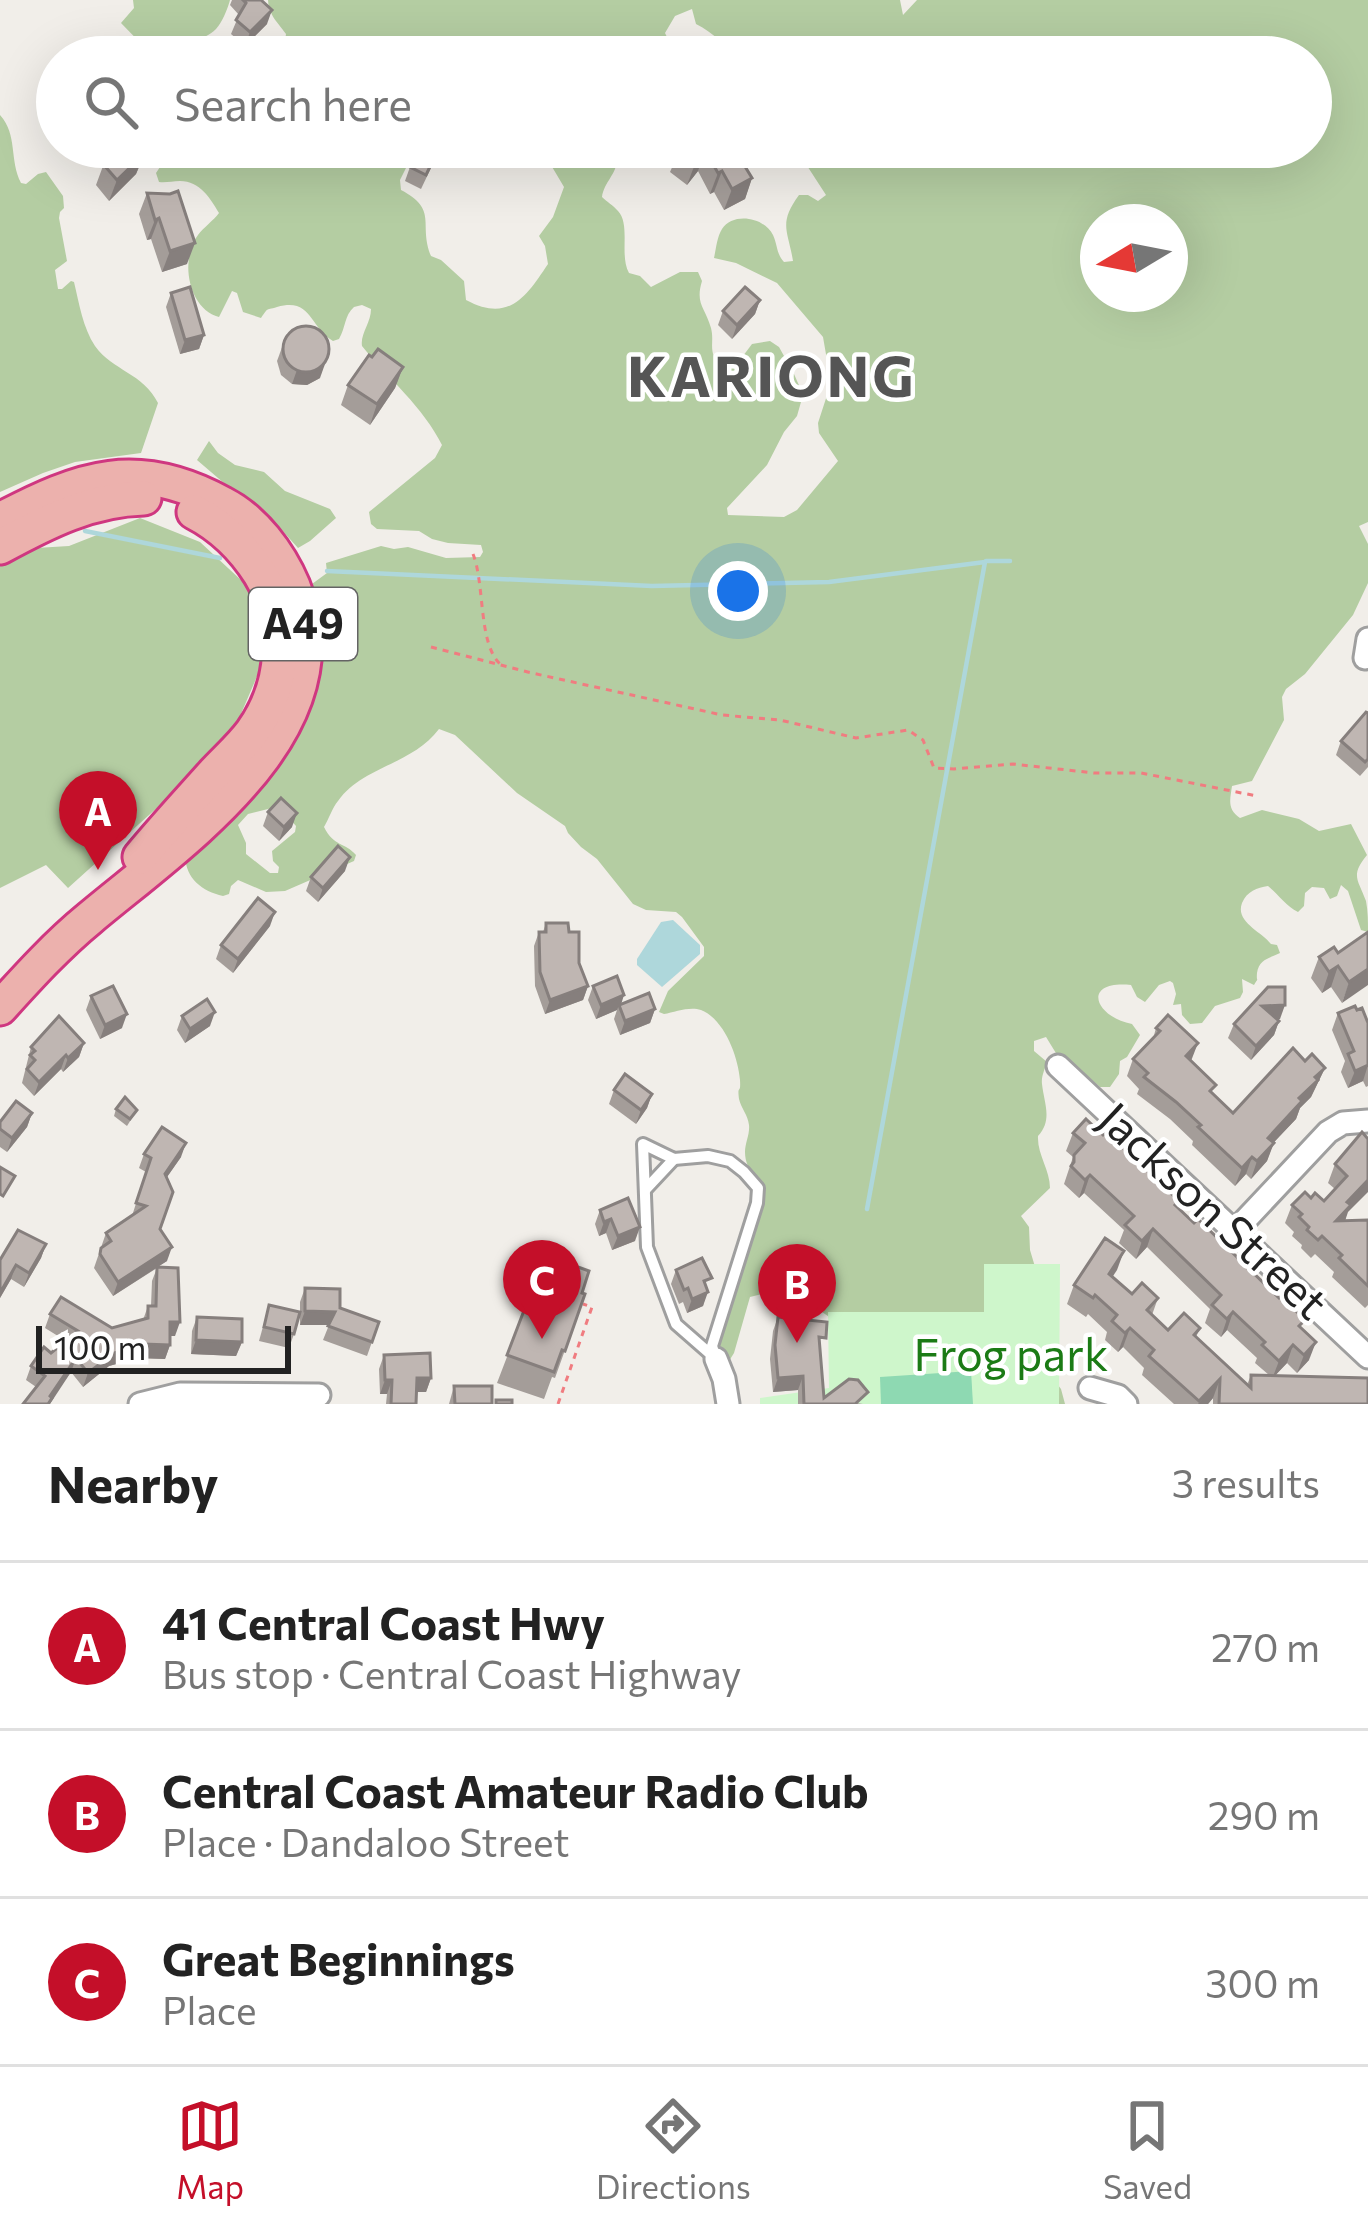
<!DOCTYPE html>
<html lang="en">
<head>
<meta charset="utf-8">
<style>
	:root { --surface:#fff; --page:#f6f6f6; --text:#222; --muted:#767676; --line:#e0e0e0; --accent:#c40f29 }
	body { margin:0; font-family:Commissioner,sans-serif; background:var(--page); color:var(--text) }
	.compass { position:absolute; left:1080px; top:204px; width:108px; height:108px; border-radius:50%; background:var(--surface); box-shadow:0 12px 48px #0002; rotate:260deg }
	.scale { position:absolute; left:36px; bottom:30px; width:255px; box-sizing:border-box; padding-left:12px; border:6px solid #222; border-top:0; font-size:33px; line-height:42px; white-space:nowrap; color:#222; -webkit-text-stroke:9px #fff; paint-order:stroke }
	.you { position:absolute; left:738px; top:591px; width:42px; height:42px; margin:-30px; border:9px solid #fff; border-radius:50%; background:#1a73e8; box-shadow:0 0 0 18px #1a73e833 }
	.badge { display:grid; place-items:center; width:78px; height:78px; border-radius:50%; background:var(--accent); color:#fff; font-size:39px; font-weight:700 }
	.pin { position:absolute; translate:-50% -99px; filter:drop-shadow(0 3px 6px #0008) }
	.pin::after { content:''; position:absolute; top:63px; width:42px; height:36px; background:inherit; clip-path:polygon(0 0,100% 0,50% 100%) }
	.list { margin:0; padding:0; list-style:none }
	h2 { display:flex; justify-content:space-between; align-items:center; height:156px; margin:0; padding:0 48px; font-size:51px }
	h2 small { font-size:39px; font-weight:400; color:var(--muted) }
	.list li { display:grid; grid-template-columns:78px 1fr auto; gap:36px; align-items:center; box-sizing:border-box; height:168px; padding:0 48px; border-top:3px solid var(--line) }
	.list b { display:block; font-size:45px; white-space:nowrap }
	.list p { margin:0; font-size:39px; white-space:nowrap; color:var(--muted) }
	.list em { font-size:39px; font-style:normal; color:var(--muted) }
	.icon { flex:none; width:66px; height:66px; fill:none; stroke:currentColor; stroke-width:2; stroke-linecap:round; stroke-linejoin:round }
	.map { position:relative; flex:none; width:1368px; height:1404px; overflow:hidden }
	.search { position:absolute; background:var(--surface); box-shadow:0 12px 48px #0002; left:36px; right:36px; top:36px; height:132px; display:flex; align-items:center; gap:30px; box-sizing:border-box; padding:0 42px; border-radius:66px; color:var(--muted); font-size:45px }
	.sheet { height:660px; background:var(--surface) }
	nav { display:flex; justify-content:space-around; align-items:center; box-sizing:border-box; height:168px; border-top:3px solid var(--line); background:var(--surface); font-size:33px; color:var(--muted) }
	nav a { display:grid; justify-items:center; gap:6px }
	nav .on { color:var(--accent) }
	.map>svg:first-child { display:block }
	.forest { fill:#b4cda2; fill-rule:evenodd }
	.park { fill:#cef6cb }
	.pitch { fill:#8ed9b2 }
	.water { fill:#aed7db }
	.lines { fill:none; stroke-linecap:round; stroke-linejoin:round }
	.stream { stroke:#aed7db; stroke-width:4.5 }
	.service-casing { stroke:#9f9f9f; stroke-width:16 }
	.minor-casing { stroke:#9f9f9f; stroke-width:27 }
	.trunk-casing { stroke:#cf3780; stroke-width:39 }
	.path { stroke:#f07c80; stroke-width:3; stroke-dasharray:6 6; stroke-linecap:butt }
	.service { stroke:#fff; stroke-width:10 }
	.minor { stroke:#fff; stroke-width:21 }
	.trunk { stroke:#ecb1ad; stroke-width:33 }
	.wall { fill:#a49d99 }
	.shaded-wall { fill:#867f7d }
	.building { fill:#bfb6b2; stroke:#867f7d; stroke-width:3 }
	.labels { text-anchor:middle; stroke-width:9; stroke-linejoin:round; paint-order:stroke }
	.shield { fill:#fff; stroke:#646464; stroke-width:3 }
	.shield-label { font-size:42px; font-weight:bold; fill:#222 }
	.street-label { font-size:45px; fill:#222; stroke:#fff }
	.park-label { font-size:45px; fill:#1b7b15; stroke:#fff }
	.district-label { font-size:57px; font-weight:bold; letter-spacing:3px; fill:#555; stroke:#fff }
</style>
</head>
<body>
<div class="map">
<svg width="1368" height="1404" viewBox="0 0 1368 1404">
	<rect width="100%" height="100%" fill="#f1eee9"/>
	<g class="forest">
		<path d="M133,0H230C228,8 222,23 216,29C203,42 193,35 185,57H154L121,23L134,8Z"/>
		<path d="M268,0H900L903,15L917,0H1368V522L1359,526L1368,544V583L1353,615L1305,674L1286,689L1282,697L1284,720L1252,781L1232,786C1230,800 1227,809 1240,818L1262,810L1299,819L1319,831L1351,824L1367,855C1350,876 1358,879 1366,901C1368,911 1368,922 1368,932L1361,930L1348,891L1341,885L1337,896L1330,899L1324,888L1312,887L1305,893L1304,906L1298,912C1286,906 1278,894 1268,886C1257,888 1247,891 1242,903C1235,922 1261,931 1271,944L1277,945L1280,953C1270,958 1259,959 1257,973C1256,985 1260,975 1254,985L1242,979L1243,992L1240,998L1215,1006L1202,1023L1190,1024L1182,1015L1181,1004L1173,1005L1176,994L1173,983L1170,981L1159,985L1145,1002L1137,997L1131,985C1082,980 1093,1016 1132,1024L1140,1035L1127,1057L1120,1061L1119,1074L1110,1087H1100L1077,1067L1059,1058L1046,1037L1034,1041V1051L1047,1062C1045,1069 1041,1076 1042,1084C1044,1103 1053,1120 1038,1136C1037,1154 1050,1170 1050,1188L1021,1216L1029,1227L1030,1250L1061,1354V1369L1054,1380L1061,1389L1065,1404H973L838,1323L822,1312L809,1296L803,1295L801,1298L802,1311L791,1317L770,1292L750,1297L734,1353L729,1361L724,1362L718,1345L760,1212C766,1178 745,1175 745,1152C745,1143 750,1134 749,1125C748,1115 741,1108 739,1099C737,1083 741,1096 740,1080C738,1056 724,1019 701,1010C690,1006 675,1012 664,1014L659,1012L668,991L704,956V947L682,917L676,912L646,910L633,904L597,859L581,847L568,833L565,826L517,793L455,735L439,729C412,765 363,766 338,801C332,808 329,819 324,827C334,847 345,842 356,855L354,861L285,891L266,892L238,880L231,886L229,894L223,896C202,891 186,879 185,856L303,717L312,703L319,685V640L312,584L327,573L326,563L381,546L394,549L408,547L446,558L480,557L483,552L481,545L448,543L432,539L419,531L377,529L371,524L369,512L435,458L442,445C423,407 389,379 362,346C360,334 371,323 371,309L362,305L354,307C344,316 346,327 339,339L333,341C309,327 312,297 277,307C264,311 269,307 261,318L243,312L237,293L232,291L219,317C187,308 180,258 198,235C204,227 213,221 219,213C210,198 200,181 180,181C172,181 166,183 159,182L156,173L162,164L160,147H446L433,163L412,156L400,180L401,190C439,210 418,224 431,256L441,260L464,281L466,300C509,323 526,297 548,264L545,246L539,236L553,217L564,187L548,160L550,147H601L617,159C617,174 604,182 602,197C607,202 613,205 618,211C631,225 619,255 629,273L640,276L651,287L680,272H698L702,281C695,304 705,307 711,328C714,340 710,346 714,357L731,362L740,360L752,344L770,341L779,347L794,374L801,390V402L797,416L784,432L767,465L727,508L728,515L784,517L797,510L838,461L819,433L818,423L831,383L823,337L777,283L736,263L714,258C716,249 717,237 722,229C733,212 764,217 773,235C778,246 776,253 784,262L793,261C788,230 778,224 799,195H808L818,201L826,195L802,158L800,147H1311V57H744C725,49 714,32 696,24L692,9L675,16L665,33L669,41L693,49L695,57H268L284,46L286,34C277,21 269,16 268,0ZM1098,222H1170V294H1098ZM272,808L289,818L296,826L295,832L272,851L273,861L279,867L278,873H270L246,854V843L238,825L248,814Z"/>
		<path d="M0,115C18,135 9,160 21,183L26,184L38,174L46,172L63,196L64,208L60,212L59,218L67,261L55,270L58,289H62L71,281L74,282C79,303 83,328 95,346C113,371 143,373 158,403L141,453L75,462L43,473L0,492Z"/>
		<polygon points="209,441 218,453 235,465 264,472 285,491 330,509 336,518 310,541 298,548 262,508 246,502 197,460"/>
		<polygon points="140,518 200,542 256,594 267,653 237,723 199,770 68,888 46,865 0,888 0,566 36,548 69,546"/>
	</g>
	<polygon class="park" points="984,1264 1060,1264 1059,1404 760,1404 760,1398 829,1388 828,1312 984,1312"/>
	<polygon class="pitch" points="971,1371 973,1404 881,1404 880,1377"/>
	<polygon class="water" points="673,920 700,945 700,954 662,987 637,965 637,959 661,922"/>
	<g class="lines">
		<g class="stream">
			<polyline points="85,531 220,558"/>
			<polyline points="986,561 1010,561"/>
			<polyline points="327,571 652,586 829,582 985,562 867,1209"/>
		</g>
		<defs>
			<g id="service">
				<polygon points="643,1144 674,1159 708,1156 730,1161 744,1172 758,1188 757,1203 712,1346 716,1359 676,1324 647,1247"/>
				<polyline points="645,1190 674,1159"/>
			</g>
			<g id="minor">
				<polyline points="1365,658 1368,639"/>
				<polyline points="1058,1066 1368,1357"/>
				<polyline points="1235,1231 1328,1132 1343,1123 1368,1121"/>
				<polyline points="716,1359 724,1379 728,1404"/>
				<polyline points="1090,1388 1118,1396 1126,1404"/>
				<polyline points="140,1404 180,1394 319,1395"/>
			</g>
			<g id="trunk">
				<path d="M0,520C81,477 138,457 223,504C254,520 279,553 293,586C351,729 183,840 90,918C57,945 28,977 0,1008"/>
				<path d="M0,547C46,522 91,499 144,498"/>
				<path d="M140,857C164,828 189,801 214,773C226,760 241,747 252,732C285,686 290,623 260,574C243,547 223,527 194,512"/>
			</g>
		</defs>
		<use href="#service" class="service-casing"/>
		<use href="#minor" class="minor-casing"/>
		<use href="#trunk" class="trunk-casing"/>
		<g class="path">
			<path d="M473,554C485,584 478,643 500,664"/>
			<polyline points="431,647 532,673 722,715 780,720 856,738 908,730 923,740 934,768 954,769 1013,764 1094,773 1141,773 1257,796"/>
			<polyline points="558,1404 592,1307 583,1304"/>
		</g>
		<use href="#service" class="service"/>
		<use href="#minor" class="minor"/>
		<use href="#trunk" class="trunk"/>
	</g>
	<g class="wall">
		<polygon points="232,0 261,0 267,24 245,46 231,34 239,15 230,5"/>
		<polygon points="96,147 148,147 136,174 109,201 96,185 103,166 93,155"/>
		<polygon points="681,147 756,147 752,157 743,162 752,178 745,199 724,210 714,192 710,194 698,171 687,185 670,172"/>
		<polygon points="410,167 431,168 421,189 405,181"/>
		<polygon points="147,193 187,264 162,272 151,239 147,240 139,214"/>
		<polygon points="171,293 204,335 199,349 180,354 166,307"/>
		<polygon points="760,300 755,314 732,339 718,325 723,311"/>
		<polygon points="287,334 320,378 307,385 292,384 281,375 277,361"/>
		<polygon points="403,367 395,388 370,425 341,405 348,385"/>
		<polygon points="1368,713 1368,767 1360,776 1336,755 1341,741"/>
		<polygon points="268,812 292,827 279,841 263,826"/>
		<polygon points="345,871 318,902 306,891 311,877"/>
		<polygon points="546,923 569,932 588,986 583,1000 545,1014 535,986 534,946 539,932 543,932"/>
		<polygon points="270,926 233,973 216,959 221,945"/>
		<polygon points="1368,932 1342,1003 1331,987 1322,993 1311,978 1319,957 1338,953"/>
		<polygon points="593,986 621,1004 655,1009 650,1023 620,1035 614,1019 617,1010 596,1019 588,1000"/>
		<polygon points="1268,987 1280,1019 1276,1019 1279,1021 1274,1035 1251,1060 1228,1038 1234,1024"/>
		<polygon points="91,996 122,1028 100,1039 86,1010"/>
		<polygon points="1357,1010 1368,1023 1368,1086 1366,1087 1363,1081 1348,1088 1341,1072 1345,1061 1332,1030 1338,1013"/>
		<polygon points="182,1016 210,1026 185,1043 177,1030"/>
		<polygon points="1156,1028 1191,1061 1213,1094 1233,1113 1305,1061 1325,1068 1311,1097 1300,1108 1296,1119 1273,1143 1267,1161 1251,1179 1246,1174 1235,1186 1192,1145 1193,1141 1170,1119 1137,1094 1139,1089 1127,1076 1133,1059 1153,1039"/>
		<polygon points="84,1043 79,1057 63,1072 61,1069 34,1096 22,1083 31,1047"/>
		<polygon points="614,1090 652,1094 647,1108 636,1124 609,1104"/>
		<polygon points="116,1109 137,1110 127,1126 114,1116"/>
		<polygon points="32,1113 27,1127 7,1152 0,1147 0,1122"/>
		<polygon points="1362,1132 1345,1221 1368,1220 1368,1305 1365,1308 1332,1277 1334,1272 1315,1254 1311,1258 1301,1248 1302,1245 1292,1236 1294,1232 1285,1223 1292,1205 1311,1198 1324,1201 1335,1189 1328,1183 1335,1164"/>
		<polygon points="1073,1133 1177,1207 1302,1329 1309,1360 1297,1373 1287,1363 1275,1375 1368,1404 1213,1404 1213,1398 1208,1404 1174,1404 1142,1375 1144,1368 1123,1347 1118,1352 1105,1340 1107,1332 1088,1314 1086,1317 1067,1304 1074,1285 1124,1251 1112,1277 1132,1294 1158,1298 1152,1315 1168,1330 1200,1328 1196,1337 1247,1385 1251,1375 1269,1375 1255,1363 1257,1358 1227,1330 1221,1337 1205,1323 1210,1309 1147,1247 1136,1259 1119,1243 1124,1230 1084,1193 1079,1198 1064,1184 1073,1157 1066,1151"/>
		<polygon points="144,1154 181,1157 167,1177 160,1229 167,1261 157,1267 175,1336 170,1336 170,1345 165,1359 138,1358 109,1366 83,1387 71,1372 52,1398 26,1380 31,1366 66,1341 45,1328 50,1314 112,1328 143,1320 148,1306 151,1306 152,1281 157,1268 113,1296 94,1268 106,1233 132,1216 146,1172 139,1168"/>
		<polygon points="600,1210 635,1241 612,1250 606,1233 599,1236 595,1224"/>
		<polygon points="46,1244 41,1258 24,1287 11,1279 0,1298 0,1260"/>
		<polygon points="542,1254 585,1294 555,1378 552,1377 544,1399 497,1383 526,1307 524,1306"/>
		<polygon points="676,1270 707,1289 703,1306 687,1313 683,1302 679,1304 671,1284"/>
		<polygon points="305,1288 340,1308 379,1322 367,1356 323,1340 329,1325 300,1325 300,1302"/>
		<polygon points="269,1305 294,1334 289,1348 259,1341"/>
		<polygon points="197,1317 242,1342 236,1356 191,1354 192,1331"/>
		<polygon points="778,1317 820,1351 824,1398 863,1404 798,1404 798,1390 773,1392 770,1359 773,1331"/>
		<polygon points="384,1355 431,1378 426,1392 416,1392 416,1404 386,1404 387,1394 380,1394 379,1369"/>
		<polygon points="454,1386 492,1404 449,1404"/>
	</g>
	<g class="shaded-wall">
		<polygon points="272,10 267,24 245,46 250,32"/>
		<polygon points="741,147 756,147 752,157 728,171 735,150"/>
		<polygon points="705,150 698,171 687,185 695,164"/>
		<polygon points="144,154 136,174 109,201 117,180"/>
		<polygon points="722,171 714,192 710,194 718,173"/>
		<polygon points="752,178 745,199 724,210 732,189"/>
		<polygon points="159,218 151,239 147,240 155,220"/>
		<polygon points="195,243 187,264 162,272 170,251"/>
		<polygon points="760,300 755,314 732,339 737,325"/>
		<polygon points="204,335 199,349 180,354 185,340"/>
		<polygon points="325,364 320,378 307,385 292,384 297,370"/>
		<polygon points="403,367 395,388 370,425 377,404"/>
		<polygon points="297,813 292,827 279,841 284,827"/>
		<polygon points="350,857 345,871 318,902 323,888"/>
		<polygon points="275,912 270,926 233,973 238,959"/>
		<polygon points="1338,966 1331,987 1322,993 1329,972"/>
		<polygon points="1368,969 1368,985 1342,1003 1349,982"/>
		<polygon points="588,986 583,1000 545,1014 550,1000"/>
		<polygon points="624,995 620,1008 619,1005 617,1010 596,1019 601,1005"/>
		<polygon points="1285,1005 1280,1019 1257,1020 1262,1006"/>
		<polygon points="655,1009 650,1023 620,1035 625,1021"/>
		<polygon points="215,1012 210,1026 185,1043 190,1029"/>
		<polygon points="127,1014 122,1028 100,1039 105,1025"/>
		<polygon points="1279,1021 1274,1035 1251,1060 1256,1046"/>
		<polygon points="84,1043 79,1057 63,1072 68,1058"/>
		<polygon points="1198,1043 1191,1061 1186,1056"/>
		<polygon points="66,1055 61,1069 34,1096 39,1082"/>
		<polygon points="1368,1065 1363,1081 1348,1088 1355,1071"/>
		<polygon points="1325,1068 1311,1097 1300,1108 1296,1119 1262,1155 1268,1138 1315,1077"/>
		<polygon points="652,1094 647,1108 636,1124 641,1110"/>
		<polygon points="32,1113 27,1127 7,1152 12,1138"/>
		<polygon points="186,1143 181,1157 160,1187 165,1174"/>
		<polygon points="1274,1143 1267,1161 1251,1179 1257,1161"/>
		<polygon points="1252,1157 1246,1174 1235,1186 1242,1168"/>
		<polygon points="1090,1175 1084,1193 1079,1198 1085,1180"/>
		<polygon points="1368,1180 1368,1192 1348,1212 1344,1224 1336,1221 1347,1202"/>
		<polygon points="611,1219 606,1233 599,1236 604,1222"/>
		<polygon points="640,1227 635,1241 612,1250 618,1236"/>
		<polygon points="1153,1229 1147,1247 1136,1259 1142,1241"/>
		<polygon points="46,1244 41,1258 24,1287 29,1273"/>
		<polygon points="172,1247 167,1261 113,1296 118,1282"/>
		<polygon points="1124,1251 1117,1270 1102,1293 1109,1274"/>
		<polygon points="16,1265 11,1279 0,1298 0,1293"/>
		<polygon points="708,1292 703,1306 687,1313 692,1299"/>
		<polygon points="305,1311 335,1312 330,1325 300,1325"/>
		<polygon points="1233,1312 1227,1330 1221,1337 1227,1319"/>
		<polygon points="170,1322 180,1322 175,1336 165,1336"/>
		<polygon points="1130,1328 1123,1347 1118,1352 1125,1333"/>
		<polygon points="196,1340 242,1342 236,1356 191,1354"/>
		<polygon points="1316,1342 1309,1360 1297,1373 1304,1355"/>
		<polygon points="143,1344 170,1345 165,1359 138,1358 109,1366 83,1387 88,1373 114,1353"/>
		<polygon points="1293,1345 1287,1363 1272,1379 1279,1361"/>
		<polygon points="76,1358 71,1372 50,1404 47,1404 50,1396"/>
		<polygon points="803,1376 798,1390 773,1392 778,1378"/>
		<polygon points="417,1378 431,1378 426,1392 412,1392"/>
		<polygon points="1220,1379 1213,1398 1208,1404 1198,1404"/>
		<polygon points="385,1380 392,1380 387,1394 380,1394"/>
	</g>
	<g class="building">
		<polygon points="243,0 261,0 272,10 250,32 236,20 246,3"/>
		<polygon points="111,147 137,147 144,154 117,180 103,164 111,157 107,153"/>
		<polygon points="420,147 436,154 426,175 410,167"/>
		<polygon points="681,147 741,147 735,150 752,178 732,189 722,171 718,173 705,150 695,164 678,151"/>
		<polygon points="178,191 195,243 170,251 159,218 155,220 147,193 170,194"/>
		<polygon points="190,287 204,335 185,340 171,293"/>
		<polygon points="745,287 760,300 737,325 723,311"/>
		<circle cx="306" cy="349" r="23"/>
		<polygon points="378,349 403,367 377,404 348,385 369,355 372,357"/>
		<polygon points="1366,712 1368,713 1368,759 1365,762 1341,741"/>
		<polygon points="281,798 297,813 284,827 268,812"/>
		<polygon points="338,846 350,857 323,888 311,877"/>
		<polygon points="258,898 275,912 238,959 221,945"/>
		<polygon points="546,923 568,923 569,932 579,932 579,963 588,986 550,1000 540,972 539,932 546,932"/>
		<polygon points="1368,932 1368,969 1349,982 1338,966 1329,972 1319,957 1334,947 1338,953"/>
		<polygon points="617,976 624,995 601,1005 593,986"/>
		<polygon points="113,986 127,1014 105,1025 91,996"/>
		<polygon points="1268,987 1285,987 1285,1005 1262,1006 1279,1021 1256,1046 1234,1024"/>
		<polygon points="649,993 655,1009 625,1021 619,1005"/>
		<polygon points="207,999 215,1012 190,1029 182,1016"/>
		<polygon points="1355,1006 1357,1010 1362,1008 1368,1023 1368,1065 1355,1071 1348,1054 1354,1051 1338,1013"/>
		<polygon points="1168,1015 1198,1043 1186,1056 1216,1085 1210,1091 1233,1113 1293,1048 1305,1061 1312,1054 1325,1068 1315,1077 1318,1080 1299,1098 1302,1101 1268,1138 1274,1143 1257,1161 1252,1157 1242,1168 1198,1127 1201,1125 1176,1102 1144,1077 1148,1073 1133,1059 1160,1031 1156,1028"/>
		<polygon points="59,1016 84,1043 68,1058 66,1055 39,1082 27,1069 35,1060 30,1055 35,1051 31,1047"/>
		<polygon points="625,1074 652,1094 641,1110 614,1090"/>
		<polygon points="125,1097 137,1110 130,1119 116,1109"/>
		<polygon points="16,1101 32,1113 12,1138 0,1129 0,1122"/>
		<polygon points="1086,1119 1103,1135 1106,1132 1179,1201 1175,1205 1194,1223 1198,1219 1279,1298 1281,1296 1305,1320 1299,1326 1316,1342 1304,1355 1293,1345 1279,1361 1262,1345 1265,1342 1233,1312 1227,1319 1212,1305 1221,1295 1153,1229 1142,1241 1125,1225 1134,1216 1090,1175 1085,1180 1071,1166 1074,1162 1074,1155 1085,1143 1073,1133"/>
		<polygon points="162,1127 186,1143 165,1174 173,1192 160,1229 172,1247 118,1282 100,1254 101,1248 111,1241 106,1233 146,1206 136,1203 151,1158 144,1154"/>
		<polygon points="1362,1132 1368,1139 1368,1180 1347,1202 1351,1205 1336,1221 1368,1220 1368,1286 1339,1258 1342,1255 1322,1236 1318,1240 1307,1230 1309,1227 1299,1217 1302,1214 1292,1205 1305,1192 1311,1198 1315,1193 1324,1201 1347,1176 1335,1164"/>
		<polygon points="0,1167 15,1176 3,1196 0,1194"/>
		<polygon points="628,1198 640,1227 618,1236 611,1219 604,1222 600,1210"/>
		<polygon points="18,1230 46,1244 29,1273 16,1265 0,1293 0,1260"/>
		<polygon points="1105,1238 1124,1251 1109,1274 1132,1294 1142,1283 1158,1298 1147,1310 1168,1330 1184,1313 1200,1328 1194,1335 1251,1388 1251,1375 1368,1378 1368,1404 1219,1404 1220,1379 1199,1401 1149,1356 1154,1350 1130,1328 1125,1333 1112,1321 1117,1315 1095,1295 1093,1298 1074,1285"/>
		<polygon points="542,1254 589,1271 582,1293 585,1294 565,1351 562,1350 554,1372 507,1355 536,1279 534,1279"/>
		<polygon points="702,1258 712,1278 704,1281 708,1292 692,1299 688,1288 684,1290 676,1270"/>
		<polygon points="157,1267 178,1268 180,1322 170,1322 170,1345 143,1344 114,1353 88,1373 76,1358 50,1396 52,1398 48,1404 23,1404 45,1376 31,1366 44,1347 51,1353 78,1331 50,1314 61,1297 112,1328 148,1318 148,1306 156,1306"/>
		<polygon points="305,1288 340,1289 340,1308 379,1322 372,1342 328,1326 335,1312 305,1311"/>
		<polygon points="269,1305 300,1312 294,1334 264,1327"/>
		<polygon points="197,1317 242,1319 242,1342 196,1340"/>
		<polygon points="778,1317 827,1322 826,1338 819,1337 824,1398 849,1379 858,1380 868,1392 855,1404 804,1404 803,1376 778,1378 775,1345"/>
		<polygon points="430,1353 431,1378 417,1378 416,1404 391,1404 392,1380 385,1380 384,1355"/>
		<polygon points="454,1386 492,1386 492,1404 455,1404"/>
		<rect x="496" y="1400" width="16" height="4"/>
	</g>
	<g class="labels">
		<rect class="shield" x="249" y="588" width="108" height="72" rx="9"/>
		<g class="shield-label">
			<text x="303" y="639">A49</text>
		</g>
		<g class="street-label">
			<text transform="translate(1213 1211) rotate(43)" y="16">Jackson Street</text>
		</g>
		<g class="park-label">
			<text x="1011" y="1371">Frog park</text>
		</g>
		<g class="district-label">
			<text x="772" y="397">KARIONG</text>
		</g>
	</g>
</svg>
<svg class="compass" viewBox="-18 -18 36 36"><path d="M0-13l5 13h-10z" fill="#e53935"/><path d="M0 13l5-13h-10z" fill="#767676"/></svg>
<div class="scale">100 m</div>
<div class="you"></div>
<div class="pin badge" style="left:98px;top:870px">A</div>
<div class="pin badge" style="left:797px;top:1343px">B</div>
<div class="pin badge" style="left:542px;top:1339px">C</div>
<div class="search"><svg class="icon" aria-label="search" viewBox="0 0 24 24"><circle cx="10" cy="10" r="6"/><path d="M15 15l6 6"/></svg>Search here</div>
</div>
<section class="sheet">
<h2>Nearby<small>3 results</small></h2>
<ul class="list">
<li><span class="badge">A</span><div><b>41 Central Coast Hwy</b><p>Bus stop · Central Coast Highway</p></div><em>270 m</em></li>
<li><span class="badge">B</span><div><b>Central Coast Amateur Radio Club</b><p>Place · Dandaloo Street</p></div><em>290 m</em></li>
<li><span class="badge">C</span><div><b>Great Beginnings</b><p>Place</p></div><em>300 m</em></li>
</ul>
</section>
<nav>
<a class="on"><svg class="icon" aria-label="map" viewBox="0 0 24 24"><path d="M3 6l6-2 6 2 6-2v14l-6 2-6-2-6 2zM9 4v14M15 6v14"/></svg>Map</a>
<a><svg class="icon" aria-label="directions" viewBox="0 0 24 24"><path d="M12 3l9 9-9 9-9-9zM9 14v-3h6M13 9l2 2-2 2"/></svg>Directions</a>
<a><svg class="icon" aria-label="saved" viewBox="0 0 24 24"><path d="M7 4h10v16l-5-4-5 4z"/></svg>Saved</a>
</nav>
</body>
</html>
